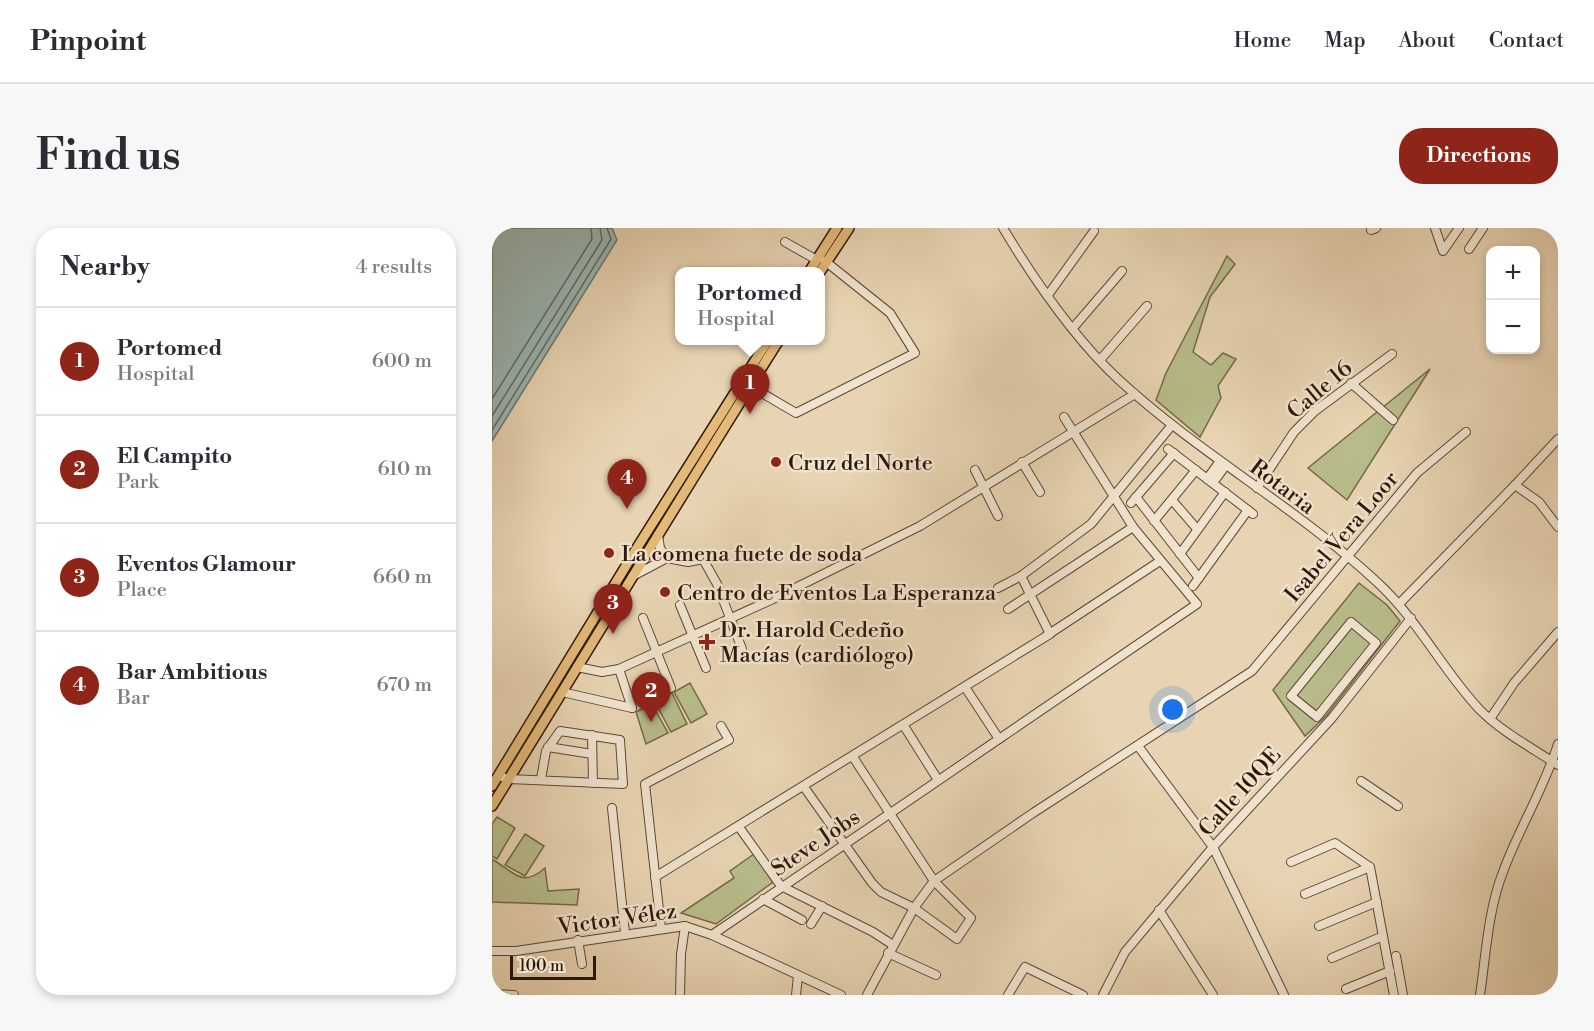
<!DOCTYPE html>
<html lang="en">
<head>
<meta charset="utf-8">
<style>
	:root { --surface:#fff; --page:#f7f7f7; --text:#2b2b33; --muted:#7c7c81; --line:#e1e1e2; --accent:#8f2418 }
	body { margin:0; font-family:"Libre Bodoni",serif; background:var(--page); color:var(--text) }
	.controls { position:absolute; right:18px; top:18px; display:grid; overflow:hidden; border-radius:12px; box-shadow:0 3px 9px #0003 }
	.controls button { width:54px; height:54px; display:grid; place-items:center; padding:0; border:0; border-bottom:2px solid var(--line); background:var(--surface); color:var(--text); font:30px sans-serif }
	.scale { position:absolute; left:18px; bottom:15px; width:86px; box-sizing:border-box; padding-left:6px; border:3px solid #2d180b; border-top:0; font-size:16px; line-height:21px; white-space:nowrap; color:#2d180b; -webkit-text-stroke:4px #f0e3cd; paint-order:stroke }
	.you { position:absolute; left:681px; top:482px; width:21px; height:21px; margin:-15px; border:4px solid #fff; border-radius:50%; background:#1a73e8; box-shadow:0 0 0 9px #1a73e833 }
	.badge { display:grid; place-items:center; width:39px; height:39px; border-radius:50%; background:var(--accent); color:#fff; font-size:20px; font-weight:700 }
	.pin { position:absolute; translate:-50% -50px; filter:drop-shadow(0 2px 3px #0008) }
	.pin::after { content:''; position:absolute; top:32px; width:21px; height:18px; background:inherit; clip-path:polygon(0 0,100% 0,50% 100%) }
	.popup { position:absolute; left:183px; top:39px; width:150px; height:78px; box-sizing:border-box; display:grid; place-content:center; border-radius:12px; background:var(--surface); filter:drop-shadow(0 2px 4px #0005); font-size:20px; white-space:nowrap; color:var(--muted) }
	.popup b { font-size:22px; color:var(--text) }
	.popup::after { content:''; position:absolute; left:50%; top:100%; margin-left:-12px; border:12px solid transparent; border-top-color:var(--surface) }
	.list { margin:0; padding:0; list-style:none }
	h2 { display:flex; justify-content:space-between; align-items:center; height:78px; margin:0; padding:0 24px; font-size:26px }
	h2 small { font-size:20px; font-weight:400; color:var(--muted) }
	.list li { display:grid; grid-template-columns:39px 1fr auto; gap:18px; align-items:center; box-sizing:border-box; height:108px; padding:0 24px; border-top:2px solid var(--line) }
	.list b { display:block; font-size:22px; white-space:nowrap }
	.list p { margin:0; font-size:20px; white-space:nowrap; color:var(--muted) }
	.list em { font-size:20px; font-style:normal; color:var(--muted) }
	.map { position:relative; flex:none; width:1066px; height:767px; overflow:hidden; border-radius:24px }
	header { display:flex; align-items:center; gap:36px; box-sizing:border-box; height:84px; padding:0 30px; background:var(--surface); border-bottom:2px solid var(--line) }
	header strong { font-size:28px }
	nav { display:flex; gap:33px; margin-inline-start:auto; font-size:21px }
	.intro { display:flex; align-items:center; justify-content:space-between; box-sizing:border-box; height:144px; padding:0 36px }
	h1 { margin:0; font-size:42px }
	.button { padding:15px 27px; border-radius:24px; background:var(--accent); color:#fff; font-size:21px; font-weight:700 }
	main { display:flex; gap:36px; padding:0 36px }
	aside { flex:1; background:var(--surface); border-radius:24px; box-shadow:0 3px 9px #0003 }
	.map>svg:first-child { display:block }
	.green { fill:#b8bc8a; stroke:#726a4a; stroke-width:1.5 }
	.water { fill:#99b7b4; stroke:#6e7770; stroke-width:1.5 }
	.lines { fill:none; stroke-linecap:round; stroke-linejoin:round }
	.shore { stroke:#636860; stroke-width:1.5 }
	.minor-casing { stroke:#5c4735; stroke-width:10 }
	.major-casing { stroke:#2d180b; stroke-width:12 }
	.minor { stroke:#f0e3cd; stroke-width:8 }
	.major { stroke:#e4ba79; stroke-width:9 }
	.poi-dot { fill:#8f2418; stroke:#f0e3cd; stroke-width:2 }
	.labels { text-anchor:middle; stroke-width:5; stroke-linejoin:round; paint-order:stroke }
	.street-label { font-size:22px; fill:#2d180b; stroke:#f0e3cd }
	.poi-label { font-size:22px; fill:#2d180b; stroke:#f0e3cd; text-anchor:start }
</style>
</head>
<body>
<header>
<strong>Pinpoint</strong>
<nav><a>Home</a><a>Map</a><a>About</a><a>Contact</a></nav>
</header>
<div class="intro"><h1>Find us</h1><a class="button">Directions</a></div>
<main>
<aside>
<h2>Nearby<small>4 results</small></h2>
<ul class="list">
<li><span class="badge">1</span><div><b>Portomed</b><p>Hospital</p></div><em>600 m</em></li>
<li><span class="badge">2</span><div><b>El Campito</b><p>Park</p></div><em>610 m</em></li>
<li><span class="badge">3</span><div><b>Eventos Glamour</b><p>Place</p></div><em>660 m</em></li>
<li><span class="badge">4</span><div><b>Bar Ambitious</b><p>Bar</p></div><em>670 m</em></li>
</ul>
</aside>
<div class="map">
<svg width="1066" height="767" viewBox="0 0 1066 767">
	<rect width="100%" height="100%" fill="#e8d4b2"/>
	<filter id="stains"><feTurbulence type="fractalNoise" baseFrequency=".00333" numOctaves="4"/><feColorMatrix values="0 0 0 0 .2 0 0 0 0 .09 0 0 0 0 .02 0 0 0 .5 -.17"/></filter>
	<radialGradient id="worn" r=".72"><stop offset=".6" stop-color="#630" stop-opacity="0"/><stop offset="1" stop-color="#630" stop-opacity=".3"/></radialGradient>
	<g class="green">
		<polygon points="735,28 743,36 718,69 701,124 719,137 731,125 744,131 726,158 729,170 708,209 664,172 674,145"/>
		<polygon points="938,141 855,272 816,240"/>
		<polygon points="867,355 895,377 908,393 834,488 813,508 781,462"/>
		<polygon points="198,455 215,486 199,495 182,464"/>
		<polygon points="180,465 195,496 179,504 163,474"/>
		<polygon points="160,476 176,505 154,516 144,484"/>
		<polygon points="5,589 23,600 5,631 0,628 0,596"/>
		<polygon points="33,606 52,618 33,648 13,637"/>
		<polygon points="262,626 281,654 224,696 189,685 242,650 238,643"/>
		<path d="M0,631C23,645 30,660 53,640L56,663L87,661L85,677L0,674Z"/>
	</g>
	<polygon class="water" points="0,0 120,0 125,12 0,213"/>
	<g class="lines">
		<g class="shore">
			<polyline points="0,171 100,11 99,0"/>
			<polyline points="0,188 110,12 108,0"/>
			<polyline points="0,202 116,16 119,11 115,0"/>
		</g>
		<defs>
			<g id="minor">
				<path d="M511,0C543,53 581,109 626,151C707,226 806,280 886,355C927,393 951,443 988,482C1010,504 1040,520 1066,537"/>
				<polyline points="943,0 951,23 967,0"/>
				<polyline points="879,2 884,0"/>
				<polyline points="293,14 323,31"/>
				<polyline points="977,21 991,0"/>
				<polyline points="556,67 602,3"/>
				<polyline points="581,100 630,43"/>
				<polyline points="608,132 655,78"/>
				<polyline points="859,155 901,192"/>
				<polyline points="258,158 304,185 423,125 398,85 333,33"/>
				<polyline points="676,221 761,286"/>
				<polyline points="530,234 548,264"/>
				<polyline points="483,242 506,288"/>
				<polyline points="715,251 728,233"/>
				<polyline points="721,255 734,237"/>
				<polyline points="1023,257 1066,211"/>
				<polyline points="765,260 802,204 823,183 900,126"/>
				<polyline points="644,269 707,350"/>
				<polyline points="680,272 705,301"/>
				<polyline points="639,275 682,225"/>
				<polyline points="662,293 704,242"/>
				<polyline points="166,307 168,320 175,330"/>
				<polyline points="688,326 733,264"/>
				<polyline points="141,348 175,330 196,334 211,331 225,356 250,421"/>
				<polyline points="701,358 756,282"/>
				<polyline points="506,360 529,348 599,296 680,197"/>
				<polyline points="907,376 1023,257 1047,274 1066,299"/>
				<polyline points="188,377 214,440"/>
				<polyline points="516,381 641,299"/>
				<polyline points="151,390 179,460"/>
				<polygon points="859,394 884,415 825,489 799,468"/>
				<polyline points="554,408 668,333"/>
				<polyline points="85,439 110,444 127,441 281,371 428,298 643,166"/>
				<polyline points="127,441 140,480"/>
				<polyline points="70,464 140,480"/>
				<polyline points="998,491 1022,455 1066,404"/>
				<polyline points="412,498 446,552"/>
				<polyline points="100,507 101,555"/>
				<polyline points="507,511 705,376 641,299 572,189"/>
				<polyline points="646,518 721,619 792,767"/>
				<polyline points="56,519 100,526"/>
				<polyline points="6,548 17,551 131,556 128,512 68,503 54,523 49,551"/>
				<polyline points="869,553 906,578"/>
				<polyline points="312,559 380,655 389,664 422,680 465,711 479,690 442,653 361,529"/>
				<polyline points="120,580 133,705"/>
				<polyline points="247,599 289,658 381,704 401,717"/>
				<polyline points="799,634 843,615 878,639 902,767"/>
				<polyline points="163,649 558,406 529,348"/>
				<polyline points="813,666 878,639"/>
				<polyline points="271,671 310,692"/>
				<polyline points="667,682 721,767"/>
				<polyline points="319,696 330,678"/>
				<polyline points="827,698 885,674"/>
				<polyline points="169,700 153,556 237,512 229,498"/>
				<polyline points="220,707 507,511 473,459"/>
				<polyline points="86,712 90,736"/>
				<polyline points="0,723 24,723 193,698 220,707 349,767"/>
				<polyline points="396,725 444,747"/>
				<polyline points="904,728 911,767"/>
				<polyline points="840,730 891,708"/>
				<polyline points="854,761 898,743"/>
				<polyline points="0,766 22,767"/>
				<polyline points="188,767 189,726 193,698"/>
				<polyline points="304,767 306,748"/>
				<polyline points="375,767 422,680 442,653 541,585 760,443 925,245 974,204"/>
				<polyline points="516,767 533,739 591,767"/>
				<polyline points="611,767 633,724 721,619 840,490 919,390"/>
				<path d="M988,767C994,727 996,682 1011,644C1027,600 1052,561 1066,516"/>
			</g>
			<g id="major">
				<polyline points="317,44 345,0"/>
				<polyline points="328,44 357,0"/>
				<polyline points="0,558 143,323 276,112"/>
				<path d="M0,578C96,423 190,266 287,112"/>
			</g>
		</defs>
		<use href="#minor" class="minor-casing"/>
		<use href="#major" class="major-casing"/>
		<use href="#minor" class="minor"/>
		<use href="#major" class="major"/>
	</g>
	<g class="poi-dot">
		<circle cx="284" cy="234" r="6"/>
		<circle cx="117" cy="325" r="6"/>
		<circle cx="173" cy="364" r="6"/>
		<path d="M212 405h6v6h6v6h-6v6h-6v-6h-6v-6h6z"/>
	</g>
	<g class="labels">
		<g class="street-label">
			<text transform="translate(827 161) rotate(-40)" y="8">Calle 16</text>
			<text transform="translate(791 258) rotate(37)" y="8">Rotaria</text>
			<text transform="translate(849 308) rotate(-50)" y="8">Isabel Vera Loor</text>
			<text transform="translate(747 563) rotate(-48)" y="8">Calle 10QE</text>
			<text transform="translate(323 614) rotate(-34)" y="8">Steve Jobs</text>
			<text transform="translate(125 690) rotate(-8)" y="8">Victor Vélez</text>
		</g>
		<g class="poi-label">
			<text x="296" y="242">Cruz del Norte</text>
			<text x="129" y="333">La comena fuete de soda</text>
			<text x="185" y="372">Centro de Eventos La Esperanza</text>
			<text x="228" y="409">Dr. Harold Cedeño<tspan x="228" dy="25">Macías (cardiólogo)</tspan></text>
		</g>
	</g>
	<rect width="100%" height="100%" filter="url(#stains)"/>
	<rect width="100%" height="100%" fill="url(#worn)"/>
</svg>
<div class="controls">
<button>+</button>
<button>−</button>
</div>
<div class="scale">100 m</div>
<div class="you"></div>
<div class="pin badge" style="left:258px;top:186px">1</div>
<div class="popup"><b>Portomed</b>Hospital</div>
<div class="pin badge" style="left:159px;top:494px">2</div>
<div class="pin badge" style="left:121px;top:406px">3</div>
<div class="pin badge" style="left:135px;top:281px">4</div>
</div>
</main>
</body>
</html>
